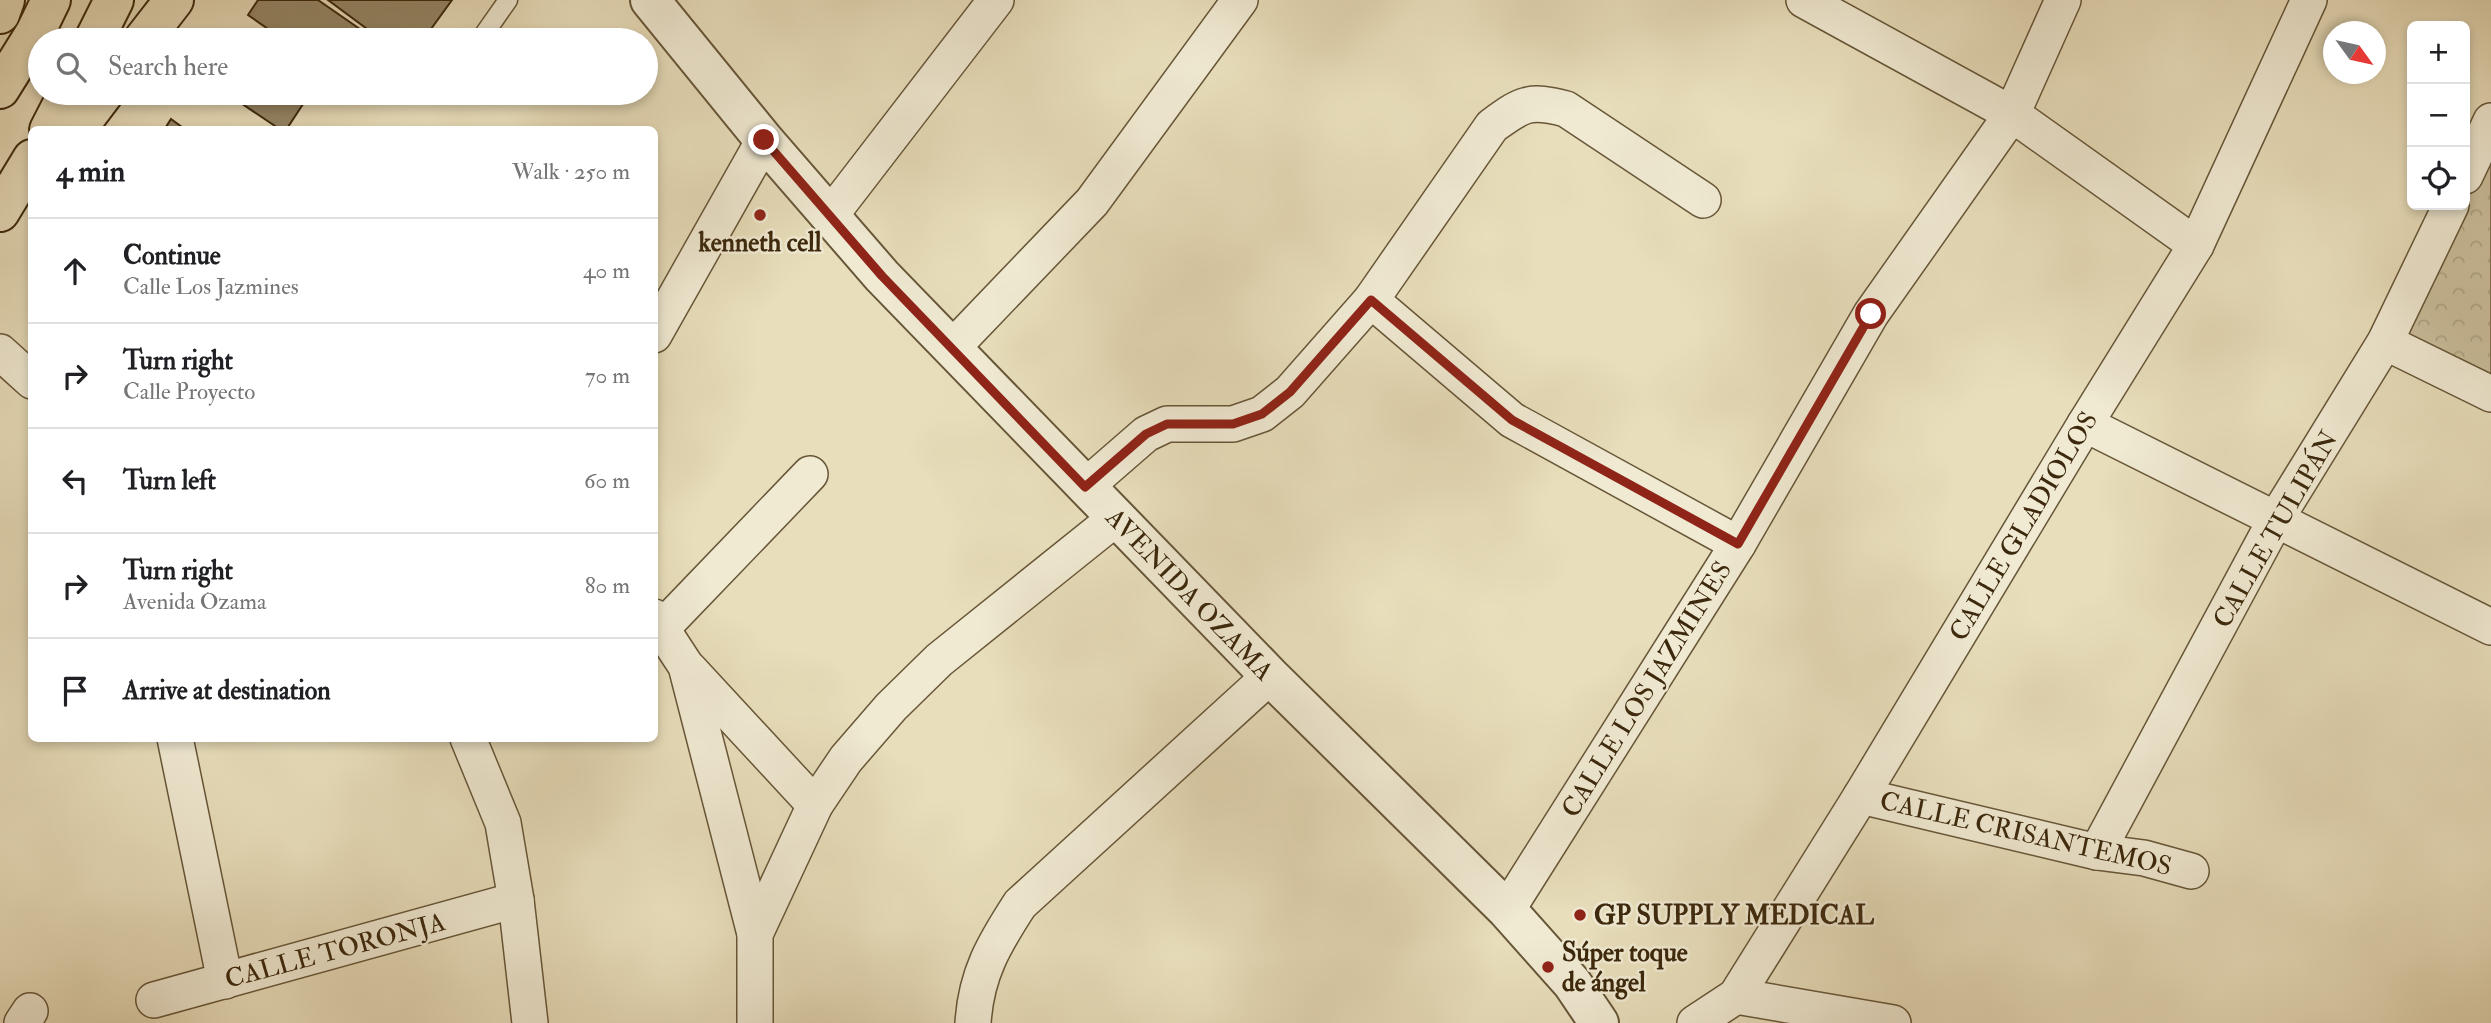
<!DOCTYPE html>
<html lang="en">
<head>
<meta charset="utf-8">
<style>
	:root { --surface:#fff; --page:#f6f6f6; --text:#202124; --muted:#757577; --line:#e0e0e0 }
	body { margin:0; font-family:"IM FELL Double Pica",serif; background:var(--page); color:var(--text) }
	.controls { position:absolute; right:21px; top:21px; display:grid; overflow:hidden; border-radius:10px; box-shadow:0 4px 10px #0003 }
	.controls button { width:63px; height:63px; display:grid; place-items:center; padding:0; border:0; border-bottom:2px solid var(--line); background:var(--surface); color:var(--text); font:35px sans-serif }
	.compass { position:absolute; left:2323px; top:21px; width:63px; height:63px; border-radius:50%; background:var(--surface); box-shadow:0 4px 10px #0003; rotate:123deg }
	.stop { position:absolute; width:21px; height:21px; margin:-16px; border:5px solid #8f2418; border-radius:50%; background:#fff }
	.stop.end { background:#8f2418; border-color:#fff; box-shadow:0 2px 7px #0008 }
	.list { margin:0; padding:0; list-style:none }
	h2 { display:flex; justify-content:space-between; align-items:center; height:91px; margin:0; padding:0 28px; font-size:30px }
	h2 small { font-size:23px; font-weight:400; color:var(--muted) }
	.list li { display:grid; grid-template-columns:46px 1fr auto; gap:21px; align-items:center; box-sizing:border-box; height:105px; padding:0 28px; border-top:2px solid var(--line) }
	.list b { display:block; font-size:26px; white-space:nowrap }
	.list p { margin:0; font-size:23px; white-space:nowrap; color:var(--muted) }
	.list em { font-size:23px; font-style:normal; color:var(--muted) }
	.icon { flex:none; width:38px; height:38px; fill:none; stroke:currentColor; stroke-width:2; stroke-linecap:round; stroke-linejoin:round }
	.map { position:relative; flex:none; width:2491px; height:1023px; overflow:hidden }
	.search { position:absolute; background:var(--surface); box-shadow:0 4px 10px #0003; left:28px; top:28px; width:630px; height:77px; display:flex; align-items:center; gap:18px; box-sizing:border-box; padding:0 24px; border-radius:38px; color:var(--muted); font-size:26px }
	.panel { position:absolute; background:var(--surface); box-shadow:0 4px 10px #0003; left:28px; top:126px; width:630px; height:616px; border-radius:10px }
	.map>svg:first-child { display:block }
	.forest { fill:url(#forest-crowns); stroke:#847454; stroke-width:2 }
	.building { fill:#958767; stroke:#3c280c; stroke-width:2 }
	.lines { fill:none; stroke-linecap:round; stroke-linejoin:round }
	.service-casing { stroke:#675638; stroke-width:21 }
	.minor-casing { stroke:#675638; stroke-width:38 }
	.tertiary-casing { stroke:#675638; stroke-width:42 }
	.primary-casing { stroke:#3c280c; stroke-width:42 }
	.service { stroke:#f0ead3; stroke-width:18 }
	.minor { stroke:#f0ead3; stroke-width:35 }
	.tertiary { stroke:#f0ead3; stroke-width:38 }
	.primary { stroke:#e8debb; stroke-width:38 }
	.route { stroke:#8f2418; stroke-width:9 }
	.poi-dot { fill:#8f2418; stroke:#f0ead3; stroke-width:2.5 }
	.labels { text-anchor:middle; stroke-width:5; stroke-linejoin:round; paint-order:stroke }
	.poi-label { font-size:26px; font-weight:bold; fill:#3c280c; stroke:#f0ead3; text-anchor:start }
	.street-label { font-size:26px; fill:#3c280c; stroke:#f0ead3 }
</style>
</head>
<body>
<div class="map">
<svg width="2491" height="1023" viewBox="0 0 2491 1023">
	<defs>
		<pattern id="forest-crowns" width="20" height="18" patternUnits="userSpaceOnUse" patternTransform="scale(1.75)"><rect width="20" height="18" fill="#cbbf9d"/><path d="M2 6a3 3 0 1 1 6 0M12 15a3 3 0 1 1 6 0" fill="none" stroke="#afa486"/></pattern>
	</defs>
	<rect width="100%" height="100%" fill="#e8debb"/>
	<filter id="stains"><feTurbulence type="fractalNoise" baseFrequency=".00286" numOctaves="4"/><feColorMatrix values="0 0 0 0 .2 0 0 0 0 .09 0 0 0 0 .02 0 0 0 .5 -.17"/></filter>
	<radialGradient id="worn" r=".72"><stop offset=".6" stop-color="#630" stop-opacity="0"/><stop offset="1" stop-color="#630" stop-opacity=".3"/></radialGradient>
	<polygon class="forest" points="2491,145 2491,386 2398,340"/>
	<g class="building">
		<polygon points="258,0 318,0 367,34 363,40 284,40 248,15"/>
		<polygon points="328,0 452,0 423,40 382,40"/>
		<polygon points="226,93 293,93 305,101 286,130 281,130"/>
		<polygon points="171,119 186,130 164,130"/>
	</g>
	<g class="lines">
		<defs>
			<polyline id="service" points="480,40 508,0"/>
			<g id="minor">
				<polyline points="1804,0 2012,114 2196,245"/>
				<polyline points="2465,176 2491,121"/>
				<polyline points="829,217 996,0"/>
				<polyline points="1371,300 1512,420 1738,544"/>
				<polyline points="654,335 764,140"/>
				<polyline points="2385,342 2491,394"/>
				<polyline points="952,348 1092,202 1240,0"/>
				<polyline points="0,352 32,381"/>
				<polyline points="2085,424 2491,627"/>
				<path d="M1085,487L1146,434L1167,424H1233L1262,414L1290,392L1371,300L1492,126C1522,104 1529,99 1566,109L1703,200"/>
				<polyline points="654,617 686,666 755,934"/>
				<polyline points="663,627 810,474"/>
				<polyline points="689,669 815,805"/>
				<polyline points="175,738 225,981"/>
				<polyline points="468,738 503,823 516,900 530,1023"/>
				<polyline points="1861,796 2097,852 2144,858 2191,871"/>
				<polyline points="2097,852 2276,519 2385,342 2451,205"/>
				<polyline points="1507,910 1738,544 1871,314 2012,114 2063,0"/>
				<polyline points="1736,996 1893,1023"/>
				<polyline points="154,1000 516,900"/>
				<polyline points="22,1023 30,1011"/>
				<polyline points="755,1023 755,934 815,805 846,759 891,707 939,660 1116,518"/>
				<path d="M973,1023C976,974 994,944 1020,904L1270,676"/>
				<polyline points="1695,1023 1736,996 1861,796 2085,424 2196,245 2309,0"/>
			</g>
			<polyline id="tertiary" points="650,0 764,140 882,276 1270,676 1507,910 1572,983 1599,1023"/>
			<g id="primary">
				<polyline points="0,14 5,0"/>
				<polyline points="94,40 114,0"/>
				<polyline points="143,40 174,0"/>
				<polyline points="0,89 35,33 51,0"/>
				<polyline points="49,130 68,93"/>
				<polyline points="76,130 104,93"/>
				<polyline points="0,212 32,159"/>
			</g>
		</defs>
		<use href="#service" class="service-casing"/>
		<use href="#minor" class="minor-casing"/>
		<use href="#tertiary" class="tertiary-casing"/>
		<use href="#primary" class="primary-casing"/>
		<use href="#service" class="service"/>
		<use href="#minor" class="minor"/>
		<use href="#tertiary" class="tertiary"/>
		<use href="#primary" class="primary"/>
	</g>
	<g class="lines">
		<polyline class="route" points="764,140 882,276 1085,487 1146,434 1167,424 1233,424 1262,414 1290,392 1371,300 1512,420 1738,544 1871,314"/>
	</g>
	<g class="poi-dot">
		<circle cx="760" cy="215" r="7"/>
		<circle cx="1580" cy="915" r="7"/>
		<circle cx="1548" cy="967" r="7"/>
	</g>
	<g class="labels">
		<g class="poi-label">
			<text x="760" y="251" text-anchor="middle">kenneth cell</text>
			<text x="1594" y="924">GP SUPPLY MEDICAL</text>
			<text x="1562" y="961">Súper toque<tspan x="1562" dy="30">de ángel</tspan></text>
		</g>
		<g class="street-label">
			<text transform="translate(2023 526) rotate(-59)" y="9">CALLE GLADIOLOS</text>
			<text transform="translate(2275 529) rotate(-60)" y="9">CALLE TULIPÁN</text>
			<text transform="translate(1190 594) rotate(46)" y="9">AVENIDA OZAMA</text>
			<text transform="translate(1646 689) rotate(-58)" y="9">CALLE LOS JAZMINES</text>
			<text transform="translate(2026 833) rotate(13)" y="9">CALLE CRISANTEMOS</text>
			<text transform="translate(335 950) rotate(-15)" y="9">CALLE TORONJA</text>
		</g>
	</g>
	<rect width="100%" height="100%" filter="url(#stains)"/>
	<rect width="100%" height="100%" fill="url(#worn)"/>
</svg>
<div class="controls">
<button>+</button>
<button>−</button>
<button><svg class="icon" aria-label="locate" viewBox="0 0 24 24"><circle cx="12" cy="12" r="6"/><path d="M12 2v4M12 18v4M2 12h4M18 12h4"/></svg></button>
</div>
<svg class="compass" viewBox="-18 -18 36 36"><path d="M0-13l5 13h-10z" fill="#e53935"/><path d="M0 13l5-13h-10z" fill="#757577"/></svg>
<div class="stop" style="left:1871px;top:314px"></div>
<div class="stop end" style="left:764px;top:140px"></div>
<div class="search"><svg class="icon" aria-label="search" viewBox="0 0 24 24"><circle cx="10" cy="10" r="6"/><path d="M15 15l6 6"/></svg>Search here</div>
<section class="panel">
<h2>4 min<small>Walk · 250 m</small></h2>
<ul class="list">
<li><svg class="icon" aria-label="ahead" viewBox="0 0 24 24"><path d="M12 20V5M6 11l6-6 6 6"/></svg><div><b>Continue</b><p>Calle Los Jazmines</p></div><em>40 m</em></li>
<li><svg class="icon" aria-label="right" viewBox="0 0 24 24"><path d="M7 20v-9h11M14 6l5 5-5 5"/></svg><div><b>Turn right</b><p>Calle Proyecto</p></div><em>70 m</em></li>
<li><svg class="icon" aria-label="left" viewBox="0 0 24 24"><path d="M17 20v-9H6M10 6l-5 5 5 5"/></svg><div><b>Turn left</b></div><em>60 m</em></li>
<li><svg class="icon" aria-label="right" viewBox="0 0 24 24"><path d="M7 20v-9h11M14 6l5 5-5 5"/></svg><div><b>Turn right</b><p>Avenida Ozama</p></div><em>80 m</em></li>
<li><svg class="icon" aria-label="arrive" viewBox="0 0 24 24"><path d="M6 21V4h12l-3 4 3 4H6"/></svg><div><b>Arrive at destination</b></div></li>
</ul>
</section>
</div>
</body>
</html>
